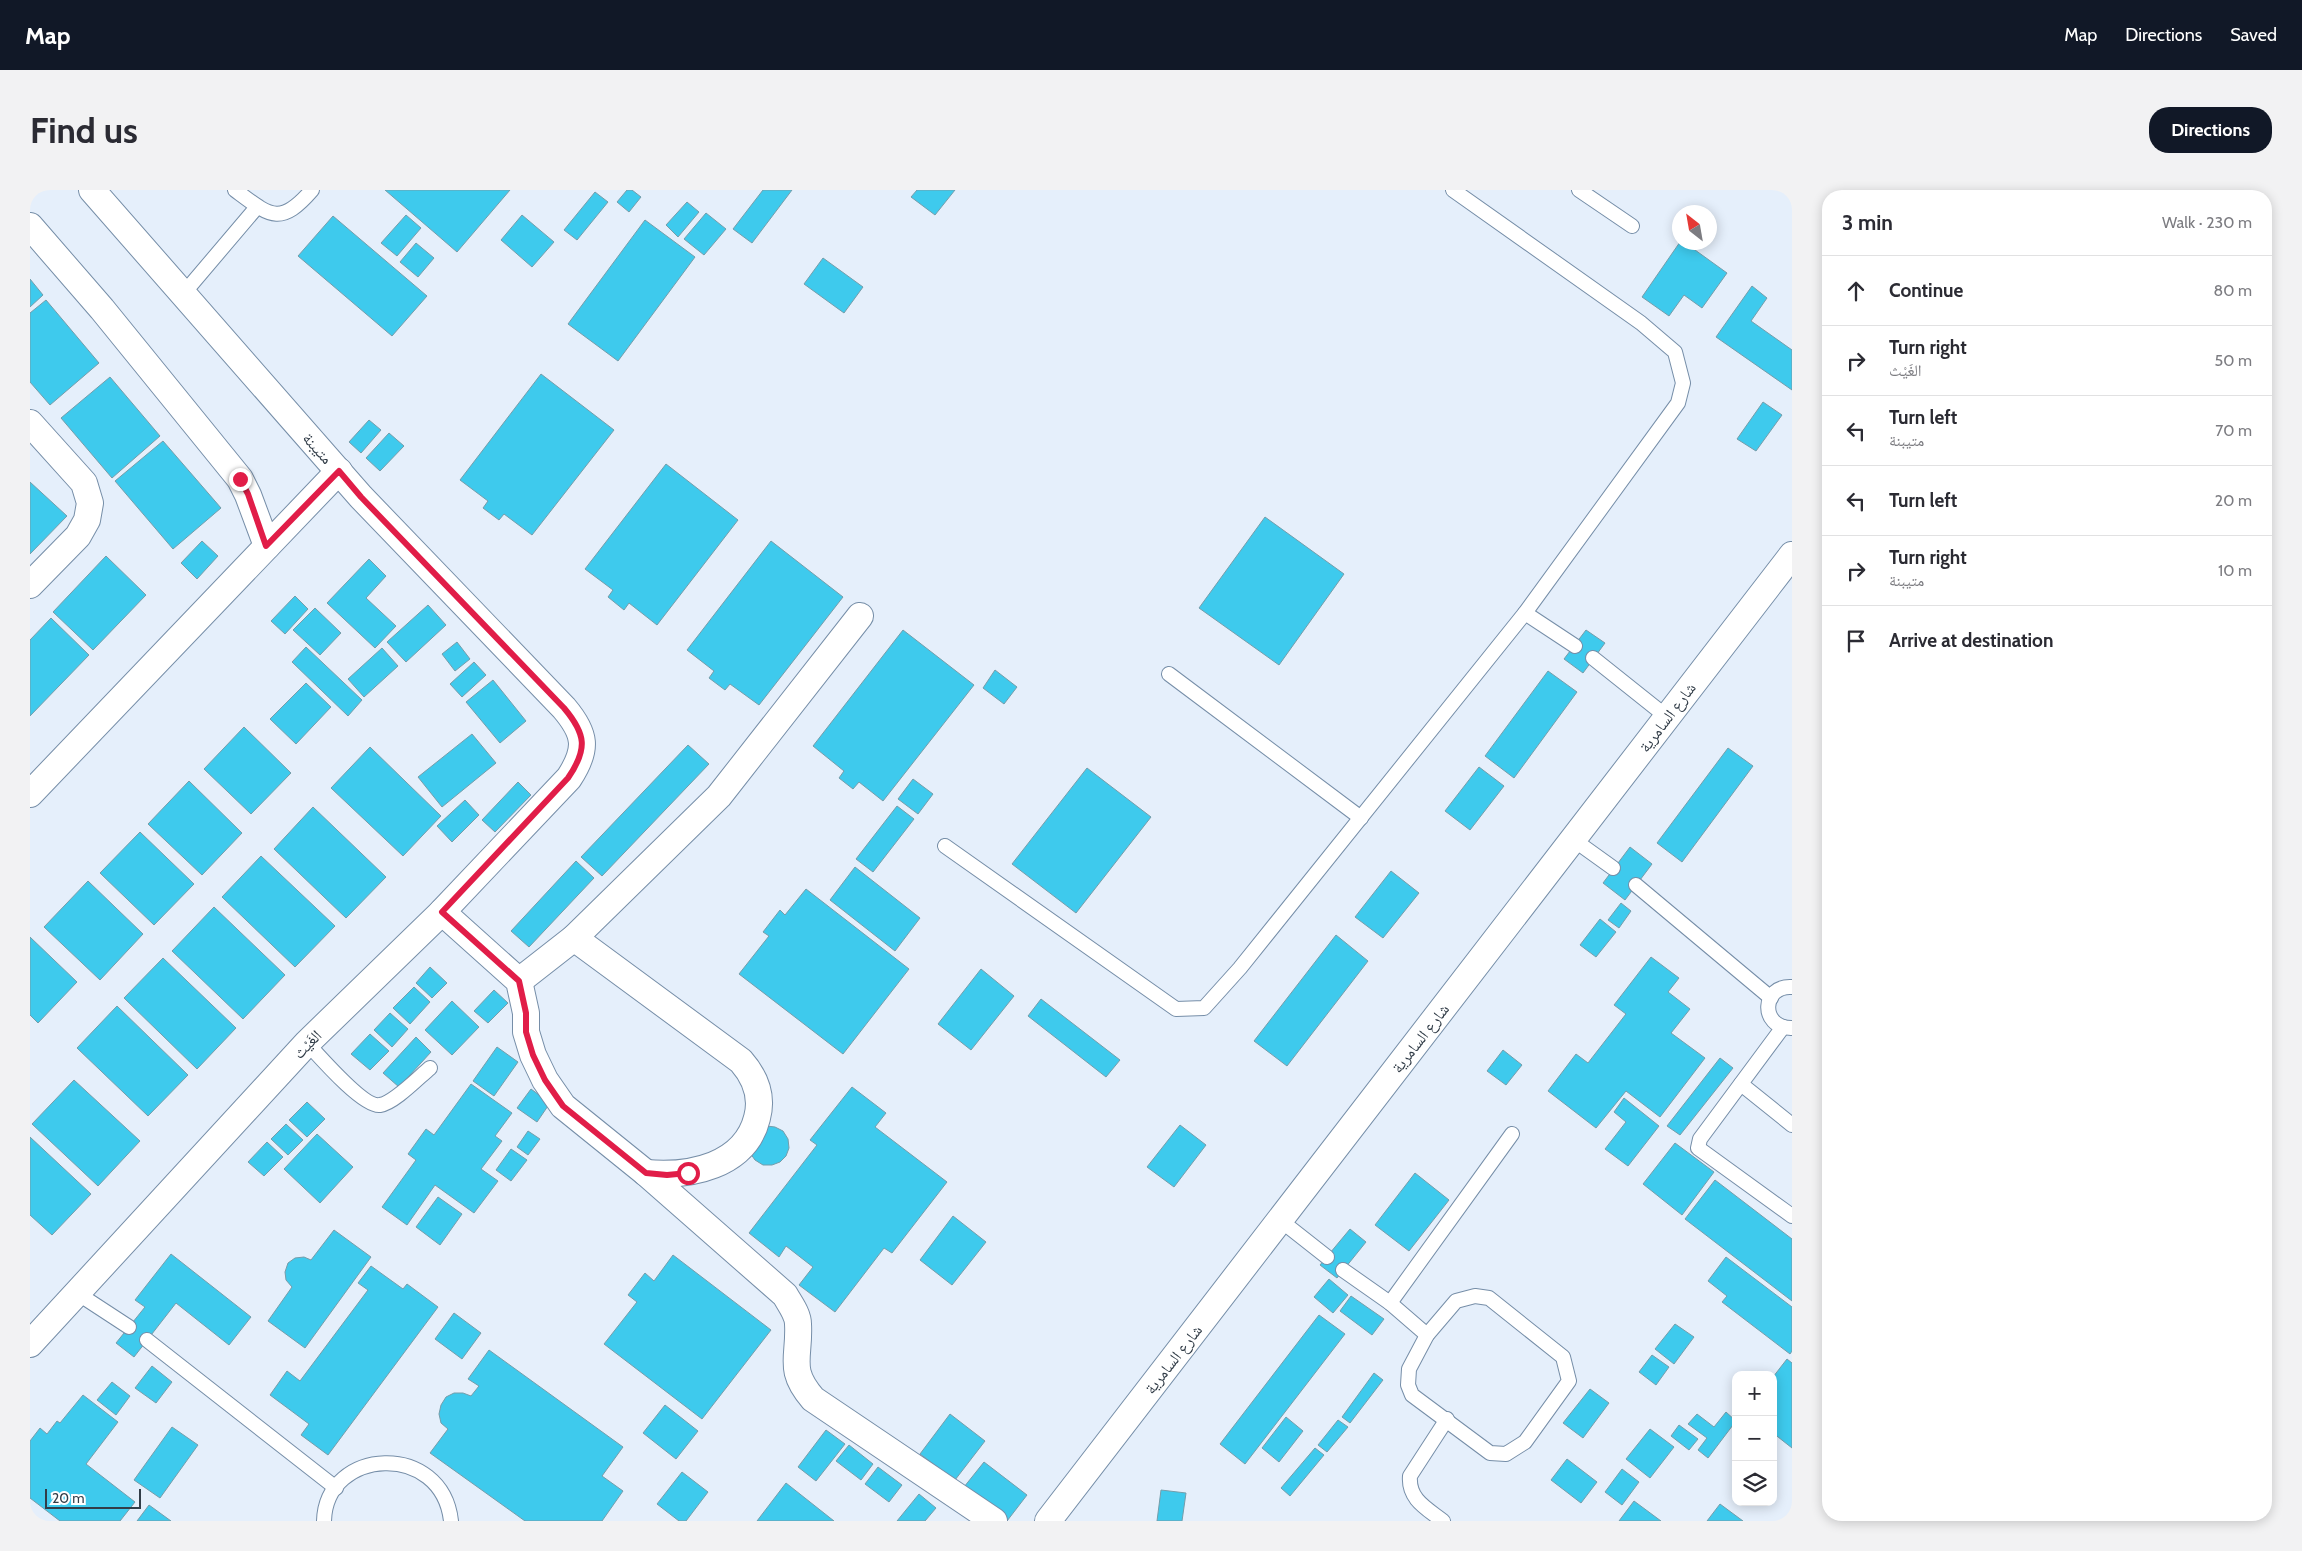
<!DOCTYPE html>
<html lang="en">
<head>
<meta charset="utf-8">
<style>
	:root { --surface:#fff; --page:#f2f2f3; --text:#2b2b33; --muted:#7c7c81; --line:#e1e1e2; --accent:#111827 }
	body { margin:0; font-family:Cabin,"Noto Naskh Arabic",sans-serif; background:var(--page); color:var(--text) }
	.controls { position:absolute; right:15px; bottom:15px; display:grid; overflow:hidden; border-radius:10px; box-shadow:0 2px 12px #0003 }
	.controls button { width:45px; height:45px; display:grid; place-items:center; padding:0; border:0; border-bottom:1px solid var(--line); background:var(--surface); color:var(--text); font:25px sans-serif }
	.compass { position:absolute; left:1642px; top:15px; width:45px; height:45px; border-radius:50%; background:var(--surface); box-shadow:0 2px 12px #0003; rotate:329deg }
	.scale { position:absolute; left:15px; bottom:12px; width:96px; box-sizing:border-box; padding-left:5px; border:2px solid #323d48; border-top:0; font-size:14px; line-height:18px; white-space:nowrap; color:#323d48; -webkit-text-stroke:4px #fff; paint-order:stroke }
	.stop { position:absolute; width:15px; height:15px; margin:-11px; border:4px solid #e11d48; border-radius:50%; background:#fff }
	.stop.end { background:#e11d48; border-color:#fff; box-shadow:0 1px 5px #0008 }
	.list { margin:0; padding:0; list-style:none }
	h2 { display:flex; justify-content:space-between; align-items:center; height:65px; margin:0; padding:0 20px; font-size:21px }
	h2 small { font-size:16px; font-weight:400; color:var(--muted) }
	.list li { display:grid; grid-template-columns:32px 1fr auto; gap:15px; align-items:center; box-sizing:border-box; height:70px; padding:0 20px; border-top:1px solid var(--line) }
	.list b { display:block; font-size:19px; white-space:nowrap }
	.list p { margin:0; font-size:16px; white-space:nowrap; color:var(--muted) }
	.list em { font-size:16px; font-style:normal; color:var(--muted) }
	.icon { flex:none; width:28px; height:28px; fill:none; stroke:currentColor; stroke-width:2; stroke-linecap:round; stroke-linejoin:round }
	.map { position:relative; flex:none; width:1762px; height:1331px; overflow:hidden; border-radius:20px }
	header { display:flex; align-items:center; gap:30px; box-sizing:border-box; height:70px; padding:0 25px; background:var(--accent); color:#fff }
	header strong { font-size:24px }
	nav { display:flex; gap:28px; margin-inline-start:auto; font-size:18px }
	.intro { display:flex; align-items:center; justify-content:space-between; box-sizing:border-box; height:120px; padding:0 30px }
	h1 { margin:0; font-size:35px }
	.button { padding:12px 22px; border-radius:20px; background:var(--accent); color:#fff; font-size:18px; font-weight:700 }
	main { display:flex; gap:30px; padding:0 30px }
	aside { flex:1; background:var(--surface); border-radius:20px; box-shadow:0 2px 12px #0003 }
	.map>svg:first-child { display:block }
	.building { fill:#3ecaed; stroke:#759daa }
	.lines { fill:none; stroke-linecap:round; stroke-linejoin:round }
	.lane-casing { stroke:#768ea8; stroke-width:16 }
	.street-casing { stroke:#768ea8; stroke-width:28 }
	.lane { stroke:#fff; stroke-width:14 }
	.street { stroke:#fff; stroke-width:26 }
	.route { stroke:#e11d48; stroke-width:6 }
	.labels { text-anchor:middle; stroke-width:4; stroke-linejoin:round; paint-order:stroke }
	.street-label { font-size:16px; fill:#323d48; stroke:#fff }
</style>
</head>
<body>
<header>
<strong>Map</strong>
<nav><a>Map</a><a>Directions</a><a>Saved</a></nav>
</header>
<div class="intro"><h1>Find us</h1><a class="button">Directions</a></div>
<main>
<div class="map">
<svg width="1762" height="1331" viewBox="0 0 1762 1331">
	<rect width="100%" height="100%" fill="#e5effb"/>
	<g class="building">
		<polygon points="355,0 480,0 427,62"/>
		<polygon points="597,0 602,0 611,7 599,22 587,12"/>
		<polygon points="733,0 762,0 722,53 703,39"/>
		<polygon points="887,0 925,0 905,25 881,7"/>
		<polygon points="565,2 578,12 547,50 534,40"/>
		<polygon points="657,12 669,22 648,47 636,35"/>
		<polygon points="676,23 696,39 674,65 654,49"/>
		<polygon points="376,25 391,38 367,66 351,53"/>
		<polygon points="492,25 524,52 502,77 471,50"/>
		<polygon points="303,26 397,106 362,146 268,66"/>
		<polygon points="615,30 665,67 588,171 538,134"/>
		<polygon points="1650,52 1654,52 1697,83 1672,118 1654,105 1639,126 1612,107"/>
		<polygon points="386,53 404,68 388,87 370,72"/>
		<polygon points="793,68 833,97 814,123 774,94"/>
		<polygon points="0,89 13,105 0,117"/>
		<polygon points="1722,96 1737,108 1721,131 1762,160 1762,200 1686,147"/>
		<polygon points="16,110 69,173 20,215 0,192 0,123"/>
		<polygon points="511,184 584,240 502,345 474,324 469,330 453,318 458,311 430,290"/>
		<polygon points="80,187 130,246 82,288 31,228"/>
		<polygon points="1733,212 1752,225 1726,261 1707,249"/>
		<polygon points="339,230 351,240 331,263 319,252"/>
		<polygon points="359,243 374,256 350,281 336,268"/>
		<polygon points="133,251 191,318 143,359 85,291"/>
		<polygon points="636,274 708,330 627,435 599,413 594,420 578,407 583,400 555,379"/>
		<polygon points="0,292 37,326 0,364"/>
		<polygon points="1235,327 1314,384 1249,475 1169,418"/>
		<polygon points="172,351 188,366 167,389 151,373"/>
		<polygon points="741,351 813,407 729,515 700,494 695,500 679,488 684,481 657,460"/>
		<polygon points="76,366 116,405 63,460 23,422"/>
		<polygon points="339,369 356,386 336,408 366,436 345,458 297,413"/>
		<polygon points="265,406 278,419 255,444 241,431"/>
		<polygon points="398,415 416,435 376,472 357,452"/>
		<polygon points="285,418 311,443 290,465 263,440"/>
		<polygon points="21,428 59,465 0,526 0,450"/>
		<polygon points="873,440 944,495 853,611 829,592 823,599 809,588 814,581 783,556"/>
		<polygon points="1556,440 1575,453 1553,483 1534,469"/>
		<polygon points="427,452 440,469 425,481 412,464"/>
		<polygon points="276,457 332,510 318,526 262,472"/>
		<polygon points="352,458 368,476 334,507 318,489"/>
		<polygon points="444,472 456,485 432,507 420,494"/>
		<polygon points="965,480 987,497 974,514 953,498"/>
		<polygon points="1518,481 1547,502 1484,588 1455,566"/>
		<polygon points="463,490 496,531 470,553 436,512"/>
		<polygon points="276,493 301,517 266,554 240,529"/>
		<polygon points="214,537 261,583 221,624 174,579"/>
		<polygon points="442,544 466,573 412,617 388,587"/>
		<polygon points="658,555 679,574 572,686 551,667"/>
		<polygon points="340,557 411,626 373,666 301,598"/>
		<polygon points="1698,558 1723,576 1652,672 1627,653"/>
		<polygon points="1449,577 1474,596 1440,640 1415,621"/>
		<polygon points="1057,578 1121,627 1046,723 982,674"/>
		<polygon points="883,589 903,604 888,624 868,609"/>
		<polygon points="159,591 212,643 172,685 118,634"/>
		<polygon points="488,592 501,605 465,642 452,630"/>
		<polygon points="435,610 449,625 422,652 407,636"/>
		<polygon points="867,616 884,629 843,682 826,669"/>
		<polygon points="283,617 356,687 316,728 244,659"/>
		<polygon points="110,642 164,694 124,735 70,683"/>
		<polygon points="1600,657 1622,674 1595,710 1573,693"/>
		<polygon points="231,666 305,736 265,777 192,707"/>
		<polygon points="546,671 564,688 499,757 481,741"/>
		<polygon points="825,677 890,728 865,761 800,710"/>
		<polygon points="1361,681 1389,703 1353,748 1325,727"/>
		<polygon points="58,691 113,744 70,790 14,737"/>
		<polygon points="776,699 879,779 813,864 709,784 739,746 733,742 750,720 755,725"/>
		<polygon points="1591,713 1601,721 1589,738 1578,730"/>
		<polygon points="184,717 255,785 213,829 142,761"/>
		<polygon points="1570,729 1586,742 1566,767 1550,755"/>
		<polygon points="1306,745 1338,771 1257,876 1224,851"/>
		<polygon points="0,747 47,792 8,833 0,825"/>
		<polygon points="1621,767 1649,788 1638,802 1660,819 1641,843 1675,868 1630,927 1596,901 1566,938 1518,901 1546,864 1558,873 1596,824 1584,815"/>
		<polygon points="133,768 206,838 167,879 94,808"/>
		<polygon points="400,777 417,793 402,808 386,793"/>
		<polygon points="951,779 984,806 941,860 908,834"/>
		<polygon points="384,797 400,812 380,834 363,818"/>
		<polygon points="464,800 478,813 458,833 444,821"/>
		<polygon points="1011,809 1090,870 1076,887 998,826"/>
		<polygon points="422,811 449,837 422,865 395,840"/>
		<polygon points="87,816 158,885 118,926 47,858"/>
		<polygon points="360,823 378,839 362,857 344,840"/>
		<polygon points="340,844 359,861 340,880 321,864"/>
		<polygon points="386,847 401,862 369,897 353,883"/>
		<polygon points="467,857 488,872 464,906 443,891"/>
		<polygon points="1473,860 1492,875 1476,895 1457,881"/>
		<polygon points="1690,868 1703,878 1650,945 1637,936"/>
		<polygon points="44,890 110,951 68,996 2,934"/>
		<polygon points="441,894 482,923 465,946 472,951 451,979 468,991 444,1023 405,995 377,1035 352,1017 386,970 378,964 396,939 404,945"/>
		<polygon points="822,897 856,923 845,937 917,992 862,1063 854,1058 805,1122 769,1095 783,1077 756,1056 749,1067 719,1043 787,955 780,950"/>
		<polygon points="501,899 520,913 507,932 487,918"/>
		<polygon points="1594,908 1629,936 1598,976 1575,959 1596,932 1584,922"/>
		<polygon points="277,912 295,929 277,947 259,930"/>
		<polygon points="256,934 273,950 258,965 241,949"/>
		<polygon points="1150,935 1176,955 1144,997 1117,977"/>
		<polygon points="737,936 745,937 753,941 758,949 759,958 756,966 750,972 742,975 733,975 725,970 720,963"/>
		<polygon points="498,941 510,949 498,965 487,957"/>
		<polygon points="287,944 323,977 290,1013 254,979"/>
		<polygon points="0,947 61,1004 22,1045 0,1025"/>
		<polygon points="237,952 253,967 234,986 218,972"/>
		<polygon points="1645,953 1684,982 1652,1025 1613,994"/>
		<polygon points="481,959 497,970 481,991 466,980"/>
		<polygon points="1385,983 1419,1010 1379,1061 1345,1035"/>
		<polygon points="1685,990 1762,1049 1762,1111 1655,1029"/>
		<polygon points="408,1007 432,1024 410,1055 386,1037"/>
		<polygon points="923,1026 956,1052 922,1095 890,1070"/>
		<polygon points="1320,1039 1336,1052 1307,1088 1290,1075"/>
		<polygon points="304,1040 341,1067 275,1158 238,1131 262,1097 256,1090 255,1082 258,1073 265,1068 274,1067 281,1070"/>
		<polygon points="141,1064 221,1127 199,1155 146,1113 104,1167 86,1153 115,1117 105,1110"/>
		<polygon points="643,1065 741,1140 672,1229 574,1154 607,1112 598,1105 615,1083 624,1091"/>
		<polygon points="1696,1067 1762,1117 1762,1161 1760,1164 1692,1112 1697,1106 1678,1091"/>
		<polygon points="341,1076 373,1099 377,1094 408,1117 298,1265 271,1245 279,1234 240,1205 257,1181 270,1191 338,1100 328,1093"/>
		<polygon points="1299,1089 1318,1105 1303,1123 1284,1107"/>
		<polygon points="1321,1106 1354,1129 1342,1145 1310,1121"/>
		<polygon points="424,1123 451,1143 432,1169 405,1149"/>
		<polygon points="1289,1125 1315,1144 1215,1274 1190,1254"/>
		<polygon points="1645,1134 1664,1147 1644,1174 1625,1159"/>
		<polygon points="459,1160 593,1257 572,1286 593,1301 572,1331 495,1331 400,1263 418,1239 411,1233 409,1224 411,1215 416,1207 424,1203 433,1203 441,1206 449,1196 438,1189"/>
		<polygon points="1622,1165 1639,1177 1626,1195 1609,1182"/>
		<polygon points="1757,1169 1762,1173 1762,1258 1743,1243 1743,1217 1746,1214 1743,1212 1743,1187"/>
		<polygon points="122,1176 142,1192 126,1213 105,1198"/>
		<polygon points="1344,1183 1353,1190 1320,1233 1312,1227"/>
		<polygon points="82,1192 100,1206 86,1225 67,1210"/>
		<polygon points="1560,1199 1579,1213 1553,1248 1533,1233"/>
		<polygon points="53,1205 88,1232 56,1274 105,1312 90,1331 30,1331 0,1308 0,1251 10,1238 17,1244 27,1231 30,1233"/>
		<polygon points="635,1215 668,1241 646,1269 613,1243"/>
		<polygon points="1696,1222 1706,1231 1678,1268 1668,1260 1677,1248 1658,1234 1667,1224 1684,1237"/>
		<polygon points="920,1224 955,1251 925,1290 890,1264"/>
		<polygon points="1256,1227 1273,1241 1249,1272 1232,1258"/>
		<polygon points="1308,1230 1318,1237 1297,1262 1288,1255"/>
		<polygon points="1649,1235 1668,1249 1659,1260 1641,1246"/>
		<polygon points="142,1237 168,1255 130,1308 104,1290"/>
		<polygon points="1620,1239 1644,1257 1620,1288 1596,1269"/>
		<polygon points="796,1240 815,1254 786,1291 768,1277"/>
		<polygon points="819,1255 843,1274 831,1290 806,1271"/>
		<polygon points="1285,1258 1294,1265 1260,1306 1251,1298"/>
		<polygon points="1537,1269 1567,1292 1551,1313 1521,1290"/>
		<polygon points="954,1272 997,1305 977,1331 934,1297"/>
		<polygon points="848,1277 872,1295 859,1312 835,1294"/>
		<polygon points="1592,1279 1609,1292 1592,1315 1575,1302"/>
		<polygon points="652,1282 678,1302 656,1331 649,1331 627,1314"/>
		<polygon points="756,1293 804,1331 727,1331"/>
		<polygon points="1131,1300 1156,1303 1152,1331 1127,1331"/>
		<polygon points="889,1304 906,1318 895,1331 867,1331"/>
		<polygon points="1604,1311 1631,1331 1589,1331"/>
		<polygon points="1690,1314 1713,1331 1677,1331"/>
		<polygon points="119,1315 141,1331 107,1331"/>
	</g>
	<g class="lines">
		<defs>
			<g id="lane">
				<path d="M205,0C240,26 250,37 282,0"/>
				<polyline points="1423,0 1611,133 1645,162 1653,193 1648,213 1495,423 1545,456"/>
				<polyline points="1549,0 1602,36"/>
				<polyline points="154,103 227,17"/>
				<polyline points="1563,468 1637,527"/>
				<polyline points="1139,484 1331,628"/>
				<polyline points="1544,650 1583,678"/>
				<polyline points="915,656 1146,819 1174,818 1210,778 1495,423"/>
				<polyline points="1606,695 1741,808"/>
				<polyline points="1753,837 1670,949 1668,958 1762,1026"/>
				<path d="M1761,838C1729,837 1732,795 1762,797"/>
				<path d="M277,853C289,866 334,918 350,915C364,913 388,888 400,878"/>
				<polyline points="1711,894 1762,935"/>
				<polyline points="1250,1030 1297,1067"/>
				<polyline points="1313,1080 1360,1113 1397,1145"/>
				<polyline points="47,1103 99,1137"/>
				<polygon points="1445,1106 1459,1108 1533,1167 1539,1191 1495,1252 1476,1264 1460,1263 1382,1205 1378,1195 1379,1179 1397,1145 1426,1111"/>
				<polyline points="1360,1113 1482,944"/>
				<polyline points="117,1150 306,1298"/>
				<path d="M294,1331C296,1257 412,1251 421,1331"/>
				<path d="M1413,1331C1396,1318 1378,1309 1380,1286L1417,1229"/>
			</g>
			<g id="street">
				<polyline points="0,36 72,119 210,289 218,305 237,356"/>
				<polyline points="0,233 54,293 60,313 57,330 48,346 0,395"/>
				<polyline points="0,604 309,281"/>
				<path d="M412,722L489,791L496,823V842L503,865L515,890L533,916L616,983L755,1105C760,1114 768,1124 768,1134C770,1168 757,1179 783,1209L964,1331"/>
				<path d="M544,748L711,871C725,887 733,906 727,928C715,976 660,987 616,983"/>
				<polyline points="489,791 544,748 689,606 830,426"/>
				<path d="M0,1154L277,853L412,722L539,588C558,559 556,544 534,518L331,307L62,0"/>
				<polyline points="1018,1331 1762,365"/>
			</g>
		</defs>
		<use href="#lane" class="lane-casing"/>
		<use href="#street" class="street-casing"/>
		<use href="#lane" class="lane"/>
		<use href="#street" class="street"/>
	</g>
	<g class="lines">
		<path class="route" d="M210,289L218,304L236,356L309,281L331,307L534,518C556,544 558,559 538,588L412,722L489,791L496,823V842L503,865L515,890L533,916L616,983L637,985L658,983"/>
	</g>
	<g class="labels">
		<g class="street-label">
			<text transform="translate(288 258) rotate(48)" y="6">متيبنة</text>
			<text transform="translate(1637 527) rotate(-53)" y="6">شارع السامرية</text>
			<text transform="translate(1390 848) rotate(-52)" y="6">شارع السامرية</text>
			<text transform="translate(277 854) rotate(-46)" y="6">الغَيْث</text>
			<text transform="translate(1143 1169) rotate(-52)" y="6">شارع السامرية</text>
		</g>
	</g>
</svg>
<div class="controls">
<button>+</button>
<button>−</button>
<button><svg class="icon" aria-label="layers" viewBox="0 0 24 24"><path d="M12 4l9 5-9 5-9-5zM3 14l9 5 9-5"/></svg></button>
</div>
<svg class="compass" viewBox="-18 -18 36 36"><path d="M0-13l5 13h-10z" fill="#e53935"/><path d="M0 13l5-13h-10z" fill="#7c7c81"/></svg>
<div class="scale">20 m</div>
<div class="stop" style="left:658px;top:983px"></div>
<div class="stop end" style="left:210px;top:289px"></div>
</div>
<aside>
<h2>3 min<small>Walk · 230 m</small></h2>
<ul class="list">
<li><svg class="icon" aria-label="ahead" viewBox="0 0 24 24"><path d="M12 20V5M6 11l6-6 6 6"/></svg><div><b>Continue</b></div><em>80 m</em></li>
<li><svg class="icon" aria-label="right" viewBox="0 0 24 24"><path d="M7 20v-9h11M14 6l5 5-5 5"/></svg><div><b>Turn right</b><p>الغَيْث</p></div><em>50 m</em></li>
<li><svg class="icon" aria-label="left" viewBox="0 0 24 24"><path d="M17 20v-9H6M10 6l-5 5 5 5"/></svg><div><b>Turn left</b><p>متيبنة</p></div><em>70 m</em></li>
<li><svg class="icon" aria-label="left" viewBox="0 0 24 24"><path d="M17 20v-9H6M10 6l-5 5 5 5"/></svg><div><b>Turn left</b></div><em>20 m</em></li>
<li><svg class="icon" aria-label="right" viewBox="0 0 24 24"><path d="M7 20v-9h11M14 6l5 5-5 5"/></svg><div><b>Turn right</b><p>متيبنة</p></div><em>10 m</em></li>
<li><svg class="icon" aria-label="arrive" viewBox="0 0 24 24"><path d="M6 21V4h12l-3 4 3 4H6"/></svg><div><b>Arrive at destination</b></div></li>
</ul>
</aside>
</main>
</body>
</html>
